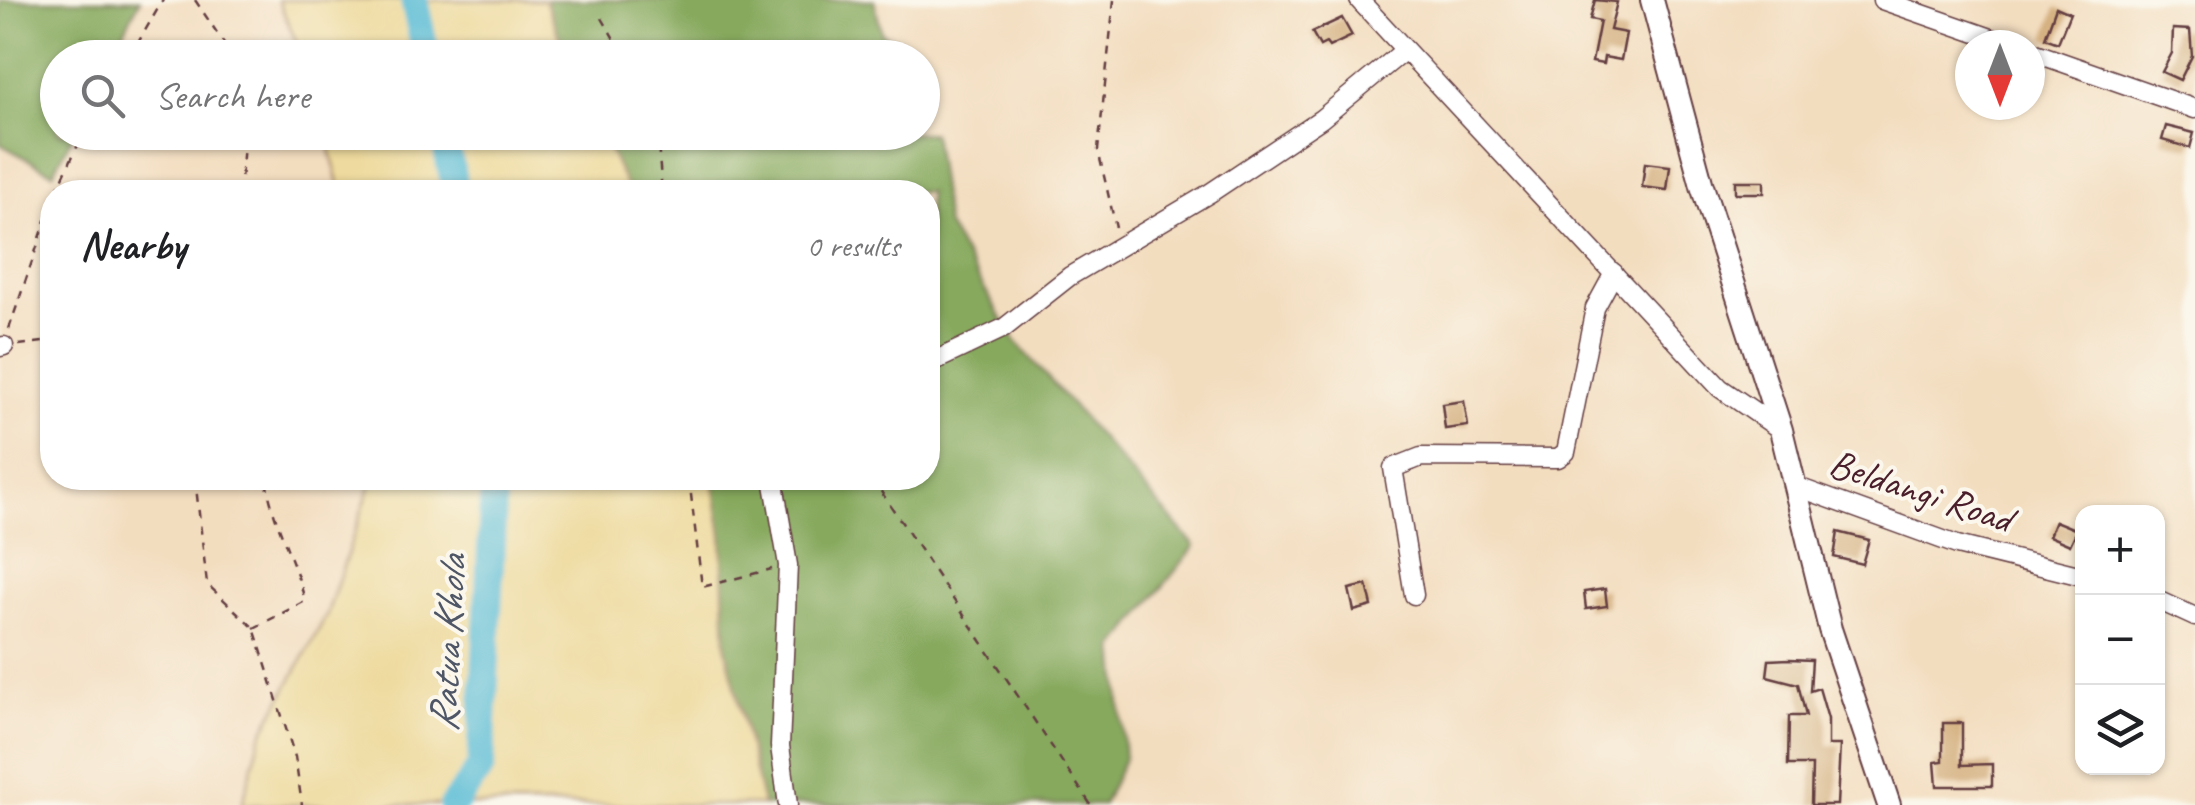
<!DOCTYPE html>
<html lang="en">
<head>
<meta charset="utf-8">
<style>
	:root { --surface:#fff; --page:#f6f6f6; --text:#202124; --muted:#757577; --line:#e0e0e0 }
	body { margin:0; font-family:Caveat,sans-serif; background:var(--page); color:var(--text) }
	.controls { position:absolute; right:30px; bottom:30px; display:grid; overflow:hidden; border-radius:20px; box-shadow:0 2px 8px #0004 }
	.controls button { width:90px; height:90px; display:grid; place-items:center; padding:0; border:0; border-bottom:2px solid var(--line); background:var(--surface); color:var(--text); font:50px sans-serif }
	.compass { position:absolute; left:1955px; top:30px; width:90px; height:90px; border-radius:50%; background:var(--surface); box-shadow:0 2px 8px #0004; rotate:180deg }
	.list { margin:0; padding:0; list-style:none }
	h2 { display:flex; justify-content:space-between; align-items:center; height:130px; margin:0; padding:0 40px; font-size:42px }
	h2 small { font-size:32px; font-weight:400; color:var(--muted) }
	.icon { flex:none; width:55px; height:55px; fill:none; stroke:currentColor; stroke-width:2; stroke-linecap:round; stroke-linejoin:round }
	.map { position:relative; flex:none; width:2195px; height:805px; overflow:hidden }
	.search { position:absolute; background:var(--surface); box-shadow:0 2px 8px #0004; left:40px; top:40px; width:900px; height:110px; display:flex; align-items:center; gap:25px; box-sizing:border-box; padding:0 35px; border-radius:55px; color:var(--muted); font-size:38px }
	.panel { position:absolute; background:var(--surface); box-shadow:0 2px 8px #0004; left:40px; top:180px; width:900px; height:310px; border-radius:40px }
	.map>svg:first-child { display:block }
	.forest { fill:#86a95d; stroke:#686444; stroke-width:2.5 }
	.sand { fill:#eeda9e; stroke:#9c7c64; stroke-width:2.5 }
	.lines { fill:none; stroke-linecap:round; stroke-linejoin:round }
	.river { stroke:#57bbd5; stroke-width:28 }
	.building { fill:#d3ad7b }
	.minor-casing { stroke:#633c41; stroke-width:21 }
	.tertiary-casing { stroke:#633c41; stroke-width:26 }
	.path { stroke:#633c41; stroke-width:2.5; stroke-dasharray:8 8; stroke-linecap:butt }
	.minor { stroke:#fff; stroke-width:18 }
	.tertiary { stroke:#fff; stroke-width:22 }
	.labels { text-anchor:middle; stroke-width:8; stroke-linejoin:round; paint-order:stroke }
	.street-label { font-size:40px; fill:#4a1f2b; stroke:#fbf7ec }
	.water-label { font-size:42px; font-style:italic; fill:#4f5666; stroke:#fbf7ec }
</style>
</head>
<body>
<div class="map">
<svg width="2195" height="805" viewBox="0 0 2195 805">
	<rect width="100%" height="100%" fill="#fbf7ec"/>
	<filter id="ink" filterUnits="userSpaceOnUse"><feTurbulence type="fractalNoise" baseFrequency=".01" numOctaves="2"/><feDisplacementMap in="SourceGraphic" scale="20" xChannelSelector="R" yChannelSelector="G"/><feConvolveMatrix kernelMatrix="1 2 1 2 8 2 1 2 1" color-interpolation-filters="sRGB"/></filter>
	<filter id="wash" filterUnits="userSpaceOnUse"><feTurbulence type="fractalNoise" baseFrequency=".0048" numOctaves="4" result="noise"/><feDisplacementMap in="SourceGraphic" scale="40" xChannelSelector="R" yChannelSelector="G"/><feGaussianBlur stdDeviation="2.25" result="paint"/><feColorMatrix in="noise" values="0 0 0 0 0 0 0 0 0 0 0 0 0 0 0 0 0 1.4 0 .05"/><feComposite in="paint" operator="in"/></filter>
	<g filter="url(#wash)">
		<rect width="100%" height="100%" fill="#f3ddbf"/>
		<g class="forest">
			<polygon points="0,0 140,0 111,57 58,58 58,132 74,133 53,173 0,144"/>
			<polygon points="545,0 874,0 882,34 901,41 901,57 567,57"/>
			<polygon points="601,133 933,133 946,224 1014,339 1195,546 1115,647 1125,757 1103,805 763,805 726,649 722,535 713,478 928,478 928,192 629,192"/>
		</g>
		<g class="sand">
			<polygon points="278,0 545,0 567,57 303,57"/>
			<polygon points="326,133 601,133 629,192 341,192"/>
			<polygon points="373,478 713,478 722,535 726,649 763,805 242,805 261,736 327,614"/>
		</g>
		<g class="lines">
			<g class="river">
				<polyline points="414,0 427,58"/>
				<polyline points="443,132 456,192"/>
				<polyline points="453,805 481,767 494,478"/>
			</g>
		</g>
		<g id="blocks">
			<g class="building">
				<polygon points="1595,0 1617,2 1610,30 1626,33 1621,60 1604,57 1603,64 1592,62 1600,21 1590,19"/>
				<polygon points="2056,7 2070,13 2058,43 2045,38"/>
				<polygon points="1342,18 1352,36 1329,47 1326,43 1320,46 1312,32"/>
				<polygon points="2173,29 2190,30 2192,56 2180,80 2162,72 2172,53"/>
				<polygon points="2166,126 2194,133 2190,148 2162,140"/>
				<polygon points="1645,163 1670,166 1667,190 1642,187"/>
				<rect x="1735" y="181" width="29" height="12"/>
				<polygon points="1464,401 1468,426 1445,429 1442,404"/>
				<polygon points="2055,521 2077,530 2070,545 2049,536"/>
				<polygon points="1838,532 1869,540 1862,564 1834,557"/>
				<polygon points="1367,585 1372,606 1354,611 1349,589"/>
				<polygon points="1605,589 1607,606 1586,609 1584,592"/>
				<polygon points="1789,659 1812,660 1810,691 1819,688 1828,719 1828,745 1840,745 1837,805 1811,805 1812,765 1788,765 1789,716 1806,716 1798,684 1767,676 1769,660"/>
				<polygon points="1943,723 1962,723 1962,765 1992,764 1992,786 1937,786 1935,762 1943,761"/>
			</g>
		</g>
	</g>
	<g filter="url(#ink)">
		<use href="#blocks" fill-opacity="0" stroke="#633c41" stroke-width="2.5"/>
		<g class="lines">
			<defs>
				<g id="minor">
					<polyline points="1359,0 1720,388 1781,430"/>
					<polyline points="1882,0 2011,45"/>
					<polyline points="2030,51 2195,109"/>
					<polyline points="0,347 4,346"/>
					<polyline points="928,364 1004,328 1070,276 1210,193 1321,119 1405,50"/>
					<polyline points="773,478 788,565 780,746 788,805"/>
					<polyline points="1795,486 1957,545 2082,576"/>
					<polyline points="1414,595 1393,468 1421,457 1558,458 1566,452 1595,308 1614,273"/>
					<polyline points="2158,600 2195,617"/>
				</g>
				<polyline id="tertiary" points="1652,0 1702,186 1781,430 1830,629 1889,805"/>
			</defs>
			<use href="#minor" class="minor-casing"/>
			<use href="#tertiary" class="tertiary-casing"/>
			<g class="path">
				<polyline points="195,0 234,58"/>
				<polyline points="1114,0 1098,150 1116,228"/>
				<polyline points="602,18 625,58"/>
				<polyline points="129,58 163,0"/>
				<polyline points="657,132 662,192"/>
				<polyline points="56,192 84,132"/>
				<polyline points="240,192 245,132"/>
				<polyline points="9,329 52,203"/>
				<polyline points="19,345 52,341"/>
				<polyline points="195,478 207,584 254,628 295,757 302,805"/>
				<polyline points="689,478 702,587 772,569"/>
				<polyline points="872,478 1091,805"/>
				<path d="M254,628L305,601C295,559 271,520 266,478"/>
			</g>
			<use href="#minor" class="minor"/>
			<use href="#tertiary" class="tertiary"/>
		</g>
	</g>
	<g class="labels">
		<g class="street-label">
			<text transform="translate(1921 490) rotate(18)" y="14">Beldangi Road</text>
		</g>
		<g class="water-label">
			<text transform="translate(446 644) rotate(-87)" y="15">Ratua Khola</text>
		</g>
	</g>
</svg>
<div class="controls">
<button>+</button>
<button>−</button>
<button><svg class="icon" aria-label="layers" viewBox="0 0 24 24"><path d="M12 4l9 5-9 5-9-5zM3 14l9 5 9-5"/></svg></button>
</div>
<svg class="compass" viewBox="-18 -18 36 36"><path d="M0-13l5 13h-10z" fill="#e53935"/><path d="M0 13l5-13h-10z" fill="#757577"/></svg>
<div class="search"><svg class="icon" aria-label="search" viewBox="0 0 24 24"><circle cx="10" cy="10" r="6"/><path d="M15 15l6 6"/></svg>Search here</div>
<section class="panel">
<h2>Nearby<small>0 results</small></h2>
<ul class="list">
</ul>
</section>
</div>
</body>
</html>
